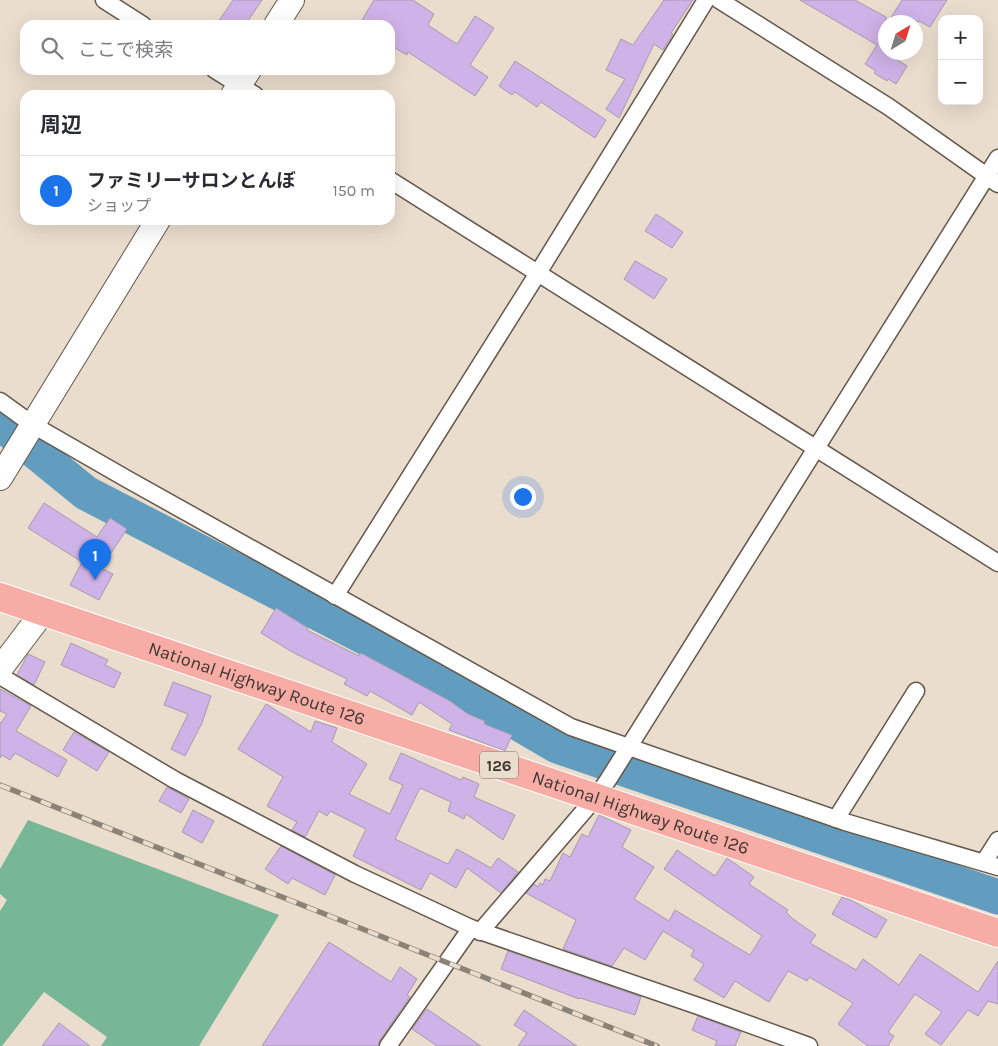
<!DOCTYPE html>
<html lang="ja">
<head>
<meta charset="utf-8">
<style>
	:root { --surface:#fff; --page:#f7f7f7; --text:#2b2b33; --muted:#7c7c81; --line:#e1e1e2; --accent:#1a73e8 }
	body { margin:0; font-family:Karla,"Noto Sans JP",sans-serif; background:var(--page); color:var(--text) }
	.controls { position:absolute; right:15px; top:15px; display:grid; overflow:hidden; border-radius:10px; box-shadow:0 5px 20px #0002 }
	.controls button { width:45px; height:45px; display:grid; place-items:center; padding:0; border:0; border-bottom:1px solid var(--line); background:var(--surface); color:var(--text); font:25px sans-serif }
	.compass { position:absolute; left:878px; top:15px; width:45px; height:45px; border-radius:50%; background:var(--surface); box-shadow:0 5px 20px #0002; rotate:38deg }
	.you { position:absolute; left:522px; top:496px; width:18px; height:18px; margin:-12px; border:4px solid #fff; border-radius:50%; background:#1a73e8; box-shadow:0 0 0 8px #1a73e833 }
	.badge { display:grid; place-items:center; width:32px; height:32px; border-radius:50%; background:var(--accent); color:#fff; font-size:16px; font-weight:700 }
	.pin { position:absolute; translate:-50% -41px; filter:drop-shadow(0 1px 2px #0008) }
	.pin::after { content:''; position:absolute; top:26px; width:18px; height:15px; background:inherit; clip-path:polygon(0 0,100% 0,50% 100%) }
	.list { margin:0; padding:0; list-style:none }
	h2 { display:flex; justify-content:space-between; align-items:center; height:65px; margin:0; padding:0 20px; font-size:21px }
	h2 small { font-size:16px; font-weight:400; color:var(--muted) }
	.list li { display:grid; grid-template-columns:32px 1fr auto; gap:15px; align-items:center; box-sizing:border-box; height:70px; padding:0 20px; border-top:1px solid var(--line) }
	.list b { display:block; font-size:19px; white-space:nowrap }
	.list p { margin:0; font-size:16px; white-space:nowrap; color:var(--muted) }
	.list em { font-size:16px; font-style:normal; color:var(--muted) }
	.icon { flex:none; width:28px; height:28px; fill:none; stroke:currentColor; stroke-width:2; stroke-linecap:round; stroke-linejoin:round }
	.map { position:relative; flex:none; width:998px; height:1046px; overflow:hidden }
	.search { position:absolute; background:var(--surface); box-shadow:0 5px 20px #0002; left:20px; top:20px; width:375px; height:55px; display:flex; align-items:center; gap:12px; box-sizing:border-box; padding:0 18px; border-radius:15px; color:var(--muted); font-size:19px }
	.panel { position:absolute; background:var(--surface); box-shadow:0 5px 20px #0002; left:20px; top:90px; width:375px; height:135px; border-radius:15px }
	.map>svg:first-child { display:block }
	.forest { fill:#77b696 }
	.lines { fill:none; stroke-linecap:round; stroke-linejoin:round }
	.river { stroke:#629cbf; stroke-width:35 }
	.building { fill:#cfb2e8; stroke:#a49cac }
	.street-casing { stroke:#63584b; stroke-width:19 }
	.secondary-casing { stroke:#63584b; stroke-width:26 }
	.highway-casing { stroke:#fff; stroke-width:30 }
	.street { stroke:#fff; stroke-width:16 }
	.secondary { stroke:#fff; stroke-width:24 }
	.highway { stroke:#f8aca6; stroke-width:28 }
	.rail-casing { stroke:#8b8278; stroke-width:5.5 }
	.rail { stroke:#eaddce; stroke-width:4; stroke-dasharray:11; stroke-linecap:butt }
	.labels { text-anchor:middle; stroke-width:5; stroke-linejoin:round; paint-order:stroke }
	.shield { fill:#eaddce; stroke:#706960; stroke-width:1 }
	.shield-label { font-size:16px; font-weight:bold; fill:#3c3731 }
	.street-label { font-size:18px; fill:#3c3731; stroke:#eaddce }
</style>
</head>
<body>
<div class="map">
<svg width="998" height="1046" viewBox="0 0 998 1046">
	<rect width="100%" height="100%" fill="#eaddce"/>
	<polygon class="forest" points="28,820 279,915 199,1046 101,1046 107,1037 44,992 2,1046 0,1046 0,911 7,900 0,894 0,869"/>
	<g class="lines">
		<polyline class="river" points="0,423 86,493 428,670 557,746 998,897"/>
	</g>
	<g class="building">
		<polygon points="233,0 262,0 245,25 216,25"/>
		<polygon points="374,0 413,0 434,14 428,25 457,44 475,16 494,28 470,65 488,77 475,96 408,52 407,55 390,45 390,25 359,25"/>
		<polygon points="664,0 693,0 671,33 673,34 663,50 654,44 619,118 606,109 625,79 606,70 621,39 633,45"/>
		<polygon points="800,0 855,0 886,17 886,52 900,52 896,59 907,66 896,84 888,79 887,81 874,73 876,71 865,64 877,45"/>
		<polygon points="902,0 947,0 930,27 919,21 918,22 888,22"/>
		<polygon points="515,61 606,120 595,138 541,102 537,107 515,92 512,95 499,86"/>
		<polygon points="656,214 683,232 672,248 645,231"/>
		<polygon points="635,261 667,279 654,299 624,279"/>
		<polygon points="44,503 97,537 110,518 127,529 101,568 113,574 99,600 70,585 82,562 28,528"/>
		<polygon points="276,608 308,628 307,630 359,656 361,653 450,701 468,714 485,721 484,724 512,735 505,751 449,730 452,724 419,702 412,715 370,691 367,696 344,684 347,679 294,653 261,633"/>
		<polygon points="71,643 108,660 105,665 121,673 114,688 61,665"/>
		<polygon points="28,654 45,662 34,685 17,675"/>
		<polygon points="173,682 211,696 202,723 185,756 171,749 188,714 164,705"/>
		<polygon points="0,689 31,706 16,731 67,760 58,777 15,753 10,760 2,755 0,758 0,722 1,723 7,714 0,711"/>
		<polygon points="266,704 311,732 315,721 337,728 332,742 367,764 349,794 390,814 403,785 389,779 401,753 461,780 463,777 479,784 474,797 515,815 503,840 466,814 464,819 448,811 451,802 420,788 395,839 448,864 457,849 491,868 498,858 518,872 501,893 467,868 456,888 430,873 421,890 353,856 366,829 330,811 327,816 319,811 305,837 292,830 297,822 267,806 283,777 238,749"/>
		<polygon points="74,732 109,752 97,771 63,750"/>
		<polygon points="167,787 189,799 181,813 159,801"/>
		<polygon points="193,810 214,821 202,843 182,832"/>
		<polygon points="599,815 631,830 622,847 654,867 634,899 669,921 675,910 750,955 762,936 664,869 677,850 715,876 727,858 754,877 749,884 788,910 786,912 793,919 816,935 810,943 856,970 863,959 899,985 920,954 978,992 998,961 998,1004 988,1001 978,1016 968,1010 941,1045 925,1034 942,1012 915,994 888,1032 894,1036 888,1046 868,1046 838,1024 853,1003 809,977 807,981 788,971 769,1002 735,981 724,998 694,980 704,964 691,956 694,950 663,931 645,960 624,948 612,966 563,949 576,920 526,893 534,884 538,887 540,883 543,885 545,879 550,881 563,853 570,857 582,834 588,837"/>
		<polygon points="281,846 335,875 325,895 292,878 288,884 265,869"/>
		<polygon points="842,897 851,900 887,920 876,938 832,914"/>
		<polygon points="329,942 391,982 400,967 417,979 407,995 410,997 380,1040 378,1046 262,1046"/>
		<polygon points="508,951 641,997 635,1015 580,998 579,999 501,969"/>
		<polygon points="427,1009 481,1046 437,1046 412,1029"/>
		<polygon points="524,1010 577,1046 518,1046 527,1033 514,1025"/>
		<polygon points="698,1016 741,1032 735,1046 715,1046 717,1041 692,1030"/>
		<polygon points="59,1023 90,1046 42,1046"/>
	</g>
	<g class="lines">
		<defs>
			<g id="street">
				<polyline points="104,0 143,25"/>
				<polyline points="719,0 889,107 998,184"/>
				<polyline points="215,70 255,95"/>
				<polyline points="390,180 998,563"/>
				<polyline points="0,401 33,425 127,479 571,727 845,822 998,867"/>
				<polyline points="335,596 538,273 706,0"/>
				<polyline points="0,676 175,780 355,874 471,928 701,1007 809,1046"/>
				<polyline points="836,819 916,691"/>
				<polyline points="984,862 998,840"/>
				<polyline points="480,932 596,797 608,780 998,158"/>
				<polyline points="388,1046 471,928"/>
			</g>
			<g id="secondary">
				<polyline points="276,25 292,0"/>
				<polyline points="233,95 249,70"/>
				<polyline points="0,478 158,220"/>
				<polyline points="0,669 43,612"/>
			</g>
			<g id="highway">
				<path id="s1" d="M0,597L998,933"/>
			</g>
		</defs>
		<use href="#street" class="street-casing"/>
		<use href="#secondary" class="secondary-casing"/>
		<use href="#highway" class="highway-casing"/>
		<use href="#street" class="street"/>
		<use href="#secondary" class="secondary"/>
		<use href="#highway" class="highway"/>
		<defs>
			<polyline id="rail" points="0,785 657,1046"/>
		</defs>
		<use href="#rail" class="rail-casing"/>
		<use href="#rail" class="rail"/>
	</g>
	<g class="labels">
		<rect class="shield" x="480" y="751.5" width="38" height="27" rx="4"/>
		<g class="shield-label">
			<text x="499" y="771">126</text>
		</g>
		<g class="street-label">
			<text dy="6" stroke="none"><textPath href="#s1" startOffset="271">National Highway Route 126</textPath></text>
			<text dy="6" stroke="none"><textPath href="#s1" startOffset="676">National Highway Route 126</textPath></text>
		</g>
	</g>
</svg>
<div class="controls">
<button>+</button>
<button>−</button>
</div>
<svg class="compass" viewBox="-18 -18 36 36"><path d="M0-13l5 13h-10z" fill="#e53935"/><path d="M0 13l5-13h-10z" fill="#7c7c81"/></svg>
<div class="you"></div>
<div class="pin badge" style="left:95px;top:580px">1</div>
<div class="search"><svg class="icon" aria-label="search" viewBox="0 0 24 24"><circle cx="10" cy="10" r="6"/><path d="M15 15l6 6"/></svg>ここで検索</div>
<section class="panel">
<h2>周辺<small></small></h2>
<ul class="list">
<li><span class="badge">1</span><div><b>ファミリーサロンとんぼ</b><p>ショップ</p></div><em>150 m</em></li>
</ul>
</section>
</div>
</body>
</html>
